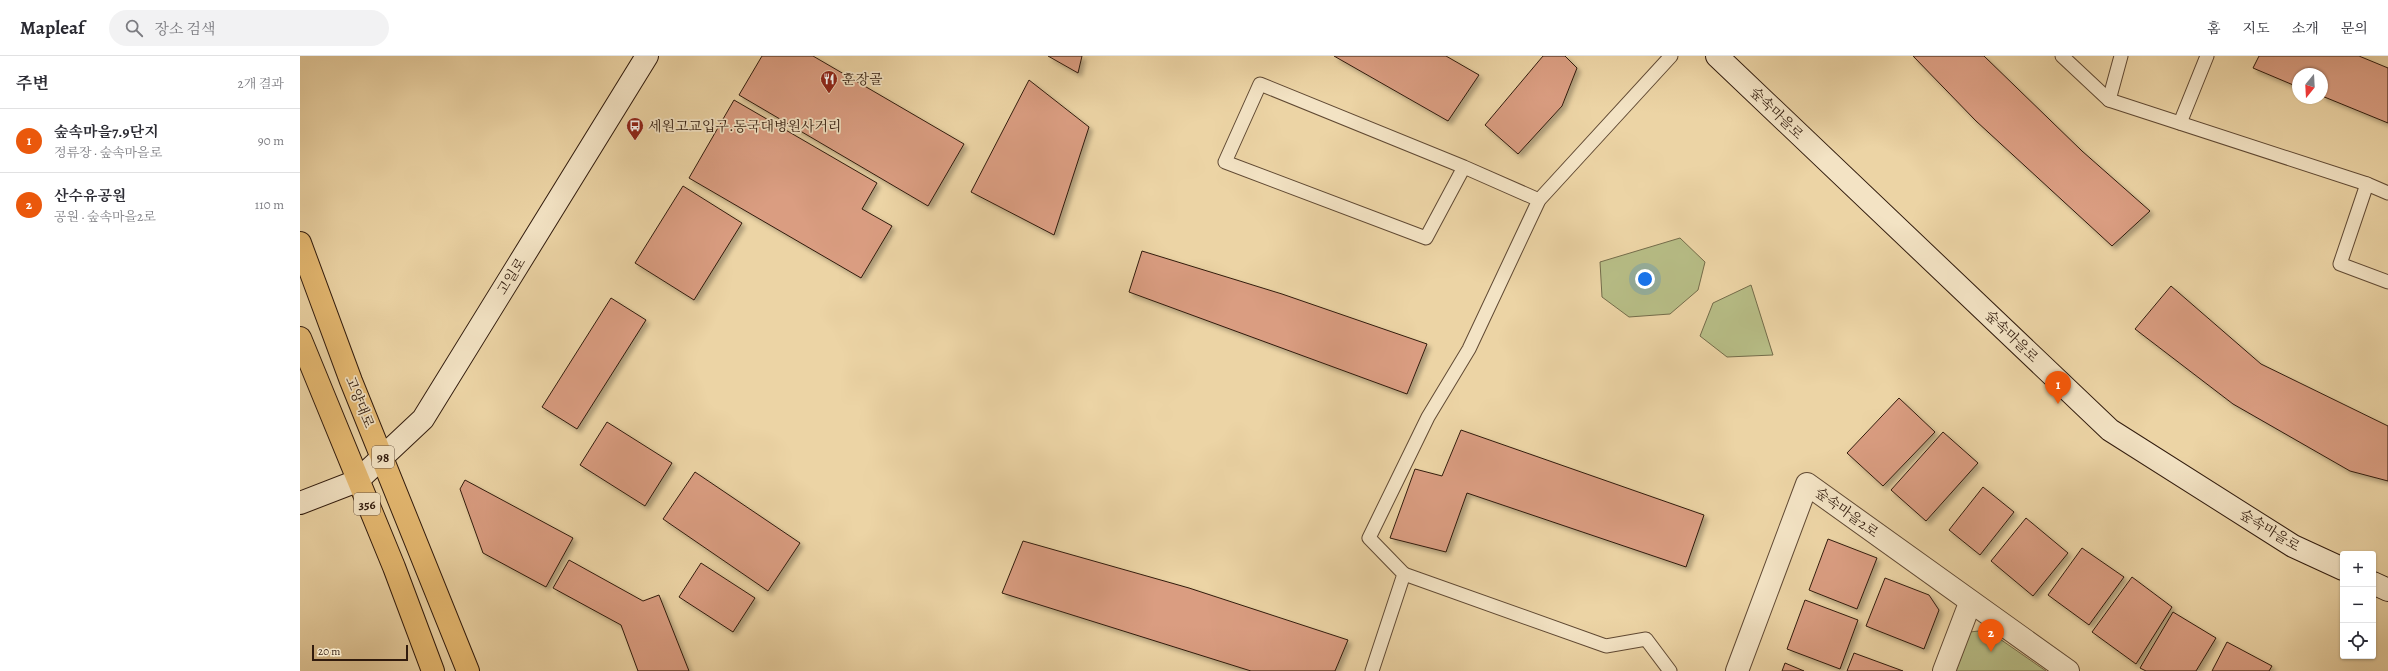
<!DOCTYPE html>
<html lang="ko">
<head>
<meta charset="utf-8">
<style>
	:root { --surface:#fff; --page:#f2f2f3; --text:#2b2b33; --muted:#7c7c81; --line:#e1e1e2; --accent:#ea580c }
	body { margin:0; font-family:Alegreya,"Noto Serif KR",serif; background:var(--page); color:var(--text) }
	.controls { position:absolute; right:12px; bottom:12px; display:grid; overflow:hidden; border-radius:4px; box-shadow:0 1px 3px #0004 }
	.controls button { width:36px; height:36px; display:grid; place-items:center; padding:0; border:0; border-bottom:1px solid var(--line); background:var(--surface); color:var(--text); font:20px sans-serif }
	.compass { position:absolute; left:1992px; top:12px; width:36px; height:36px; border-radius:50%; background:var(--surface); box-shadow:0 1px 3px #0004; rotate:198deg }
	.scale { position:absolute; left:12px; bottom:10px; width:96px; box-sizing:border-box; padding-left:4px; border:2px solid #311b0d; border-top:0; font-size:11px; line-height:14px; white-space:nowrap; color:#311b0d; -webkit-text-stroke:3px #f3e3c4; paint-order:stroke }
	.you { position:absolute; left:1345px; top:223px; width:14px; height:14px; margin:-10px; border:3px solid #fff; border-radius:50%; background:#1a73e8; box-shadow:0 0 0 6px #1a73e833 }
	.badge { display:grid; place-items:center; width:26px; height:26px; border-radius:50%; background:var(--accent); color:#fff; font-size:13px; font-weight:700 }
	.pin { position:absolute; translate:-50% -33px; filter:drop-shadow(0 1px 2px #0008) }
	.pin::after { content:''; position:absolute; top:21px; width:14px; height:12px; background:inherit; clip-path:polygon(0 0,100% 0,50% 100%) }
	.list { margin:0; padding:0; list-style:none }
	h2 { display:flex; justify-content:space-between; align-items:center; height:52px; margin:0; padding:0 16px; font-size:17px }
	h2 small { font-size:13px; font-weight:400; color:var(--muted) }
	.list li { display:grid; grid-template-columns:26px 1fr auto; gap:12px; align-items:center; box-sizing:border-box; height:64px; padding:0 16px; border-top:1px solid var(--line) }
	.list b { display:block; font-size:15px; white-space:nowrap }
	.list p { margin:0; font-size:13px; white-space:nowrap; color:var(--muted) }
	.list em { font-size:13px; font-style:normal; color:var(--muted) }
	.icon { flex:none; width:22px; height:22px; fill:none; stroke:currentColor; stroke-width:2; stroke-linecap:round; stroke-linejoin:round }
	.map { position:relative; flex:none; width:2088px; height:615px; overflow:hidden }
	header { display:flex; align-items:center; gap:24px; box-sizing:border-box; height:56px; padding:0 20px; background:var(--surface); border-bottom:1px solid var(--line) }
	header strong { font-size:19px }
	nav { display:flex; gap:22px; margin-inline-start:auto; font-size:14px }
	.search { width:280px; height:36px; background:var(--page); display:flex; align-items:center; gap:10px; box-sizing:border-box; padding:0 14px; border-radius:22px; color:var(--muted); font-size:15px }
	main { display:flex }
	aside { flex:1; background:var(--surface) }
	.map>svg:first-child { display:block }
	.green { fill:#b7bd86; stroke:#746c4a }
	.building { fill:#da9d81; stroke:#311b0d; filter:url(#shadow) }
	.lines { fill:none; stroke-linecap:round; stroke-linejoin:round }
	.lane-casing { stroke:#604933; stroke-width:15 }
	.street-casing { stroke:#604933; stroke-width:24 }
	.secondary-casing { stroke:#311b0d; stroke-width:24 }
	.primary-casing { stroke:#311b0d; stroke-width:24 }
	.lane { stroke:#f3e3c4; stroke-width:13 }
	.street { stroke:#f3e3c4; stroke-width:22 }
	.secondary { stroke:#f3e3c4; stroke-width:22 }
	.primary { stroke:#e6ba72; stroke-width:22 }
	.labels { text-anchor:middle; stroke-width:3.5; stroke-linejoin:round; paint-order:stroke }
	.shield { fill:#f3e3c4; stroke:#6b5744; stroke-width:1 }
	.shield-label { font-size:13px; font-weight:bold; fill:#311b0d }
	.poi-label { font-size:14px; fill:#311b0d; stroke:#f3e3c4; text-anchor:start }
	.street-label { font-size:14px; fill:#311b0d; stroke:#f3e3c4 }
</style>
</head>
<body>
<header>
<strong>Mapleaf</strong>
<div class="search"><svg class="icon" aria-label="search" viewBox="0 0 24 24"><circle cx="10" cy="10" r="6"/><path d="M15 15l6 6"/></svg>장소 검색</div>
<nav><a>홈</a><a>지도</a><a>소개</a><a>문의</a></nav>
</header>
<main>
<aside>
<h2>주변<small>2개 결과</small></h2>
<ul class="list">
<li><span class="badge">1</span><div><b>숲속마을7.9단지</b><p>정류장 · 숲속마을로</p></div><em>90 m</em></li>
<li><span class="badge">2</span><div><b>산수유공원</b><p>공원 · 숲속마을2로</p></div><em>110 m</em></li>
</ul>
</aside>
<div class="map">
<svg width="2088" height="615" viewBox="0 0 2088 615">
	<defs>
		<filter id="shadow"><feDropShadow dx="3.5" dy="3.5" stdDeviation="2" flood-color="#0004"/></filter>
	</defs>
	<rect width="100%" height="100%" fill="#ecd4a5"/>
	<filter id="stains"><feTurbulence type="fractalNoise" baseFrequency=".005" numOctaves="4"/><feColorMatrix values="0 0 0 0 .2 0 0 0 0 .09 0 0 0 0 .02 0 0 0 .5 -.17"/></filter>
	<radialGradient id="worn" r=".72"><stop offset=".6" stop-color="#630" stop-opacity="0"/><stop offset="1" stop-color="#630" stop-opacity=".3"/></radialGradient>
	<g class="green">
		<polygon points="1380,182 1405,206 1398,234 1370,258 1329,261 1302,241 1300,206"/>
		<polygon points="1451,229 1473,299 1427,301 1400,280 1413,247"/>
		<polygon points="1687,574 1746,615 1656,615 1670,576"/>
	</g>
	<g class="building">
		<polygon points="462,0 513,0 664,88 628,150 439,39"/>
		<polygon points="748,0 782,0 778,17"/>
		<polygon points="1034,0 1146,0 1179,19 1148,65"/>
		<polygon points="1243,0 1265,0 1277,12 1262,50 1218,98 1185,69"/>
		<polygon points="1613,0 1684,0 1782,95 1850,155 1812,190 1676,65"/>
		<polygon points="1959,0 2059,0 2088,12 2088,67 2022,40 2022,18 1998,18 1998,31 1953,12"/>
		<polygon points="729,24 789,71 754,179 671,136"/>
		<polygon points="434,44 577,127 562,153 592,170 561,222 389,122"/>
		<polygon points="383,130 442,167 394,244 335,207"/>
		<polygon points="842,195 982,238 1127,288 1107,338 829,236"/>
		<polygon points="1871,230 1961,308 2088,370 2088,425 2050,415 1933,348 1835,273"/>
		<polygon points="311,242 346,264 277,373 242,351"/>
		<polygon points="1599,342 1635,376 1583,430 1547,397"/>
		<polygon points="307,366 372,407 345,450 280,409"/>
		<polygon points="1161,374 1404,459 1386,511 1167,437 1146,496 1090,482 1115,413 1142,420"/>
		<polygon points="1643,376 1678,407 1626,465 1591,434"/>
		<polygon points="395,416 500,487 468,535 363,463"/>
		<polygon points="165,424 273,482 246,531 183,497 160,433"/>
		<polygon points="1683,431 1714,456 1680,499 1649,474"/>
		<polygon points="1726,462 1768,497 1733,540 1691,505"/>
		<polygon points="1528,483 1577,502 1557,553 1509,534"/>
		<polygon points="723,485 889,532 1048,584 1035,615 951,615 702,537"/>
		<polygon points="1782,492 1824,521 1789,569 1748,539"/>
		<polygon points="269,504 343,545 359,539 389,615 338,615 321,569 253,532"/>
		<polygon points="401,507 455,542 433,576 379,541"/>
		<polygon points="1832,521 1872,551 1836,608 1792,576"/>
		<polygon points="1585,522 1629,539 1639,554 1624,593 1566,570"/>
		<polygon points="1505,544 1558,564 1540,613 1487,593"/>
		<polygon points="1873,556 1916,582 1896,615 1846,615 1840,612"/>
		<polygon points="1927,586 1972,610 1969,615 1912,615"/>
		<polygon points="1554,597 1603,615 1547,615"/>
		<polygon points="1485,607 1504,615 1482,615"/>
	</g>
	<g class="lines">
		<defs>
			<g id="lane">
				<polyline points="1762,0 1809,44 2067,128 2088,137"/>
				<polyline points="1809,44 1821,0"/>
				<polyline points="1880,67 1907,0"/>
				<polyline points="1164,111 1126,182 925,106 960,28 1164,111 1239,144"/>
				<polyline points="2067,128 2040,208 2088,226"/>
				<polyline points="1104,518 1306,590 1346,583 1370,615"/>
				<polyline points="1072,615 1104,518 1069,482 1128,361 1169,293 1239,144 1371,0"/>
			</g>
			<g id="street">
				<polyline points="1437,615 1507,428 1768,615"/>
				<polyline points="1644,615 1670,547"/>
			</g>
			<g id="secondary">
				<polyline points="1417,0 1810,374 1993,490 2043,513"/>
				<polyline points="0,447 57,425 123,363 347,0"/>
				<polyline points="2073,527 2088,534"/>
			</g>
			<g id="primary">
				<polyline points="0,187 51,325 168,615"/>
				<polyline points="0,282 94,511 133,615"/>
			</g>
		</defs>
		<use href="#lane" class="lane-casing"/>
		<use href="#street" class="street-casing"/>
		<use href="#secondary" class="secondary-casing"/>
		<use href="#primary" class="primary-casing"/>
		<use href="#lane" class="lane"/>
		<use href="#street" class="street"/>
		<use href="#secondary" class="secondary"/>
		<use href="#primary" class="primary"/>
	</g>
	<defs>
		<symbol id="restaurant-pin" viewBox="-11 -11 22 30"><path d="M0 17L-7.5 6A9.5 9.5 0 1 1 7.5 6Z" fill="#8f2418" stroke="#f3e3c4"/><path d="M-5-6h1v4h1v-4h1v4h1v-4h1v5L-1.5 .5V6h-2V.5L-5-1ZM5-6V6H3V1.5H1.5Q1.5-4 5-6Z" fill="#fff"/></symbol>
		<symbol id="bus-pin" viewBox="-11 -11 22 30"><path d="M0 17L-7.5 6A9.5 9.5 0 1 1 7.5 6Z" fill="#8f2418" stroke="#f3e3c4"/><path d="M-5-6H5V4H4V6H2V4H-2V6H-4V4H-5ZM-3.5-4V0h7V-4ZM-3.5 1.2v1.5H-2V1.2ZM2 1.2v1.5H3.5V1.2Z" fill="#fff"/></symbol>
	</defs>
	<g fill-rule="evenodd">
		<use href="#restaurant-pin" x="519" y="13" width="20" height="27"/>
		<use href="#bus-pin" x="325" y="60" width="20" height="27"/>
	</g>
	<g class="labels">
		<g class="shield">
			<rect x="72" y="390" width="22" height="22" rx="3"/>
			<rect x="54" y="437" width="26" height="22" rx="3"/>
		</g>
		<g class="shield-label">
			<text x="83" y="406">98</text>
			<text x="67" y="453">356</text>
		</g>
		<g class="poi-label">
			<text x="542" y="28">훈장골</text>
			<text x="348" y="75">세원고교입구.동국대병원사거리</text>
		</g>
		<g class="street-label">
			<text transform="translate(1477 57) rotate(44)" y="5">숲속마을로</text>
			<text transform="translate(211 220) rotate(-58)" y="5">고일로</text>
			<text transform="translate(1712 280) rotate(44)" y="5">숲속마을로</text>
			<text transform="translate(60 346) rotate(68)" y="5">고양대로</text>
			<text transform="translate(1547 456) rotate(36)" y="5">숲속마을2로</text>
			<text transform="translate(1970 474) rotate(31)" y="5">숲속마을로</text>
		</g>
	</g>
	<rect width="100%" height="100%" filter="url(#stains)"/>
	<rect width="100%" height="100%" fill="url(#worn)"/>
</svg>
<div class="controls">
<button>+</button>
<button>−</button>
<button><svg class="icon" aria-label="locate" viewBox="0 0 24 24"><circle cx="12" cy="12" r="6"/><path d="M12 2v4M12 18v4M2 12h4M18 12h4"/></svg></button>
</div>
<svg class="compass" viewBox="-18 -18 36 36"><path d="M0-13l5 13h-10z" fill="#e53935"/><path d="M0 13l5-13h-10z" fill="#7c7c81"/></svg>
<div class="scale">20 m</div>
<div class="you"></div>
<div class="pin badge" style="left:1758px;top:348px">1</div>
<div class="pin badge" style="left:1691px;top:596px">2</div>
</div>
</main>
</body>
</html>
